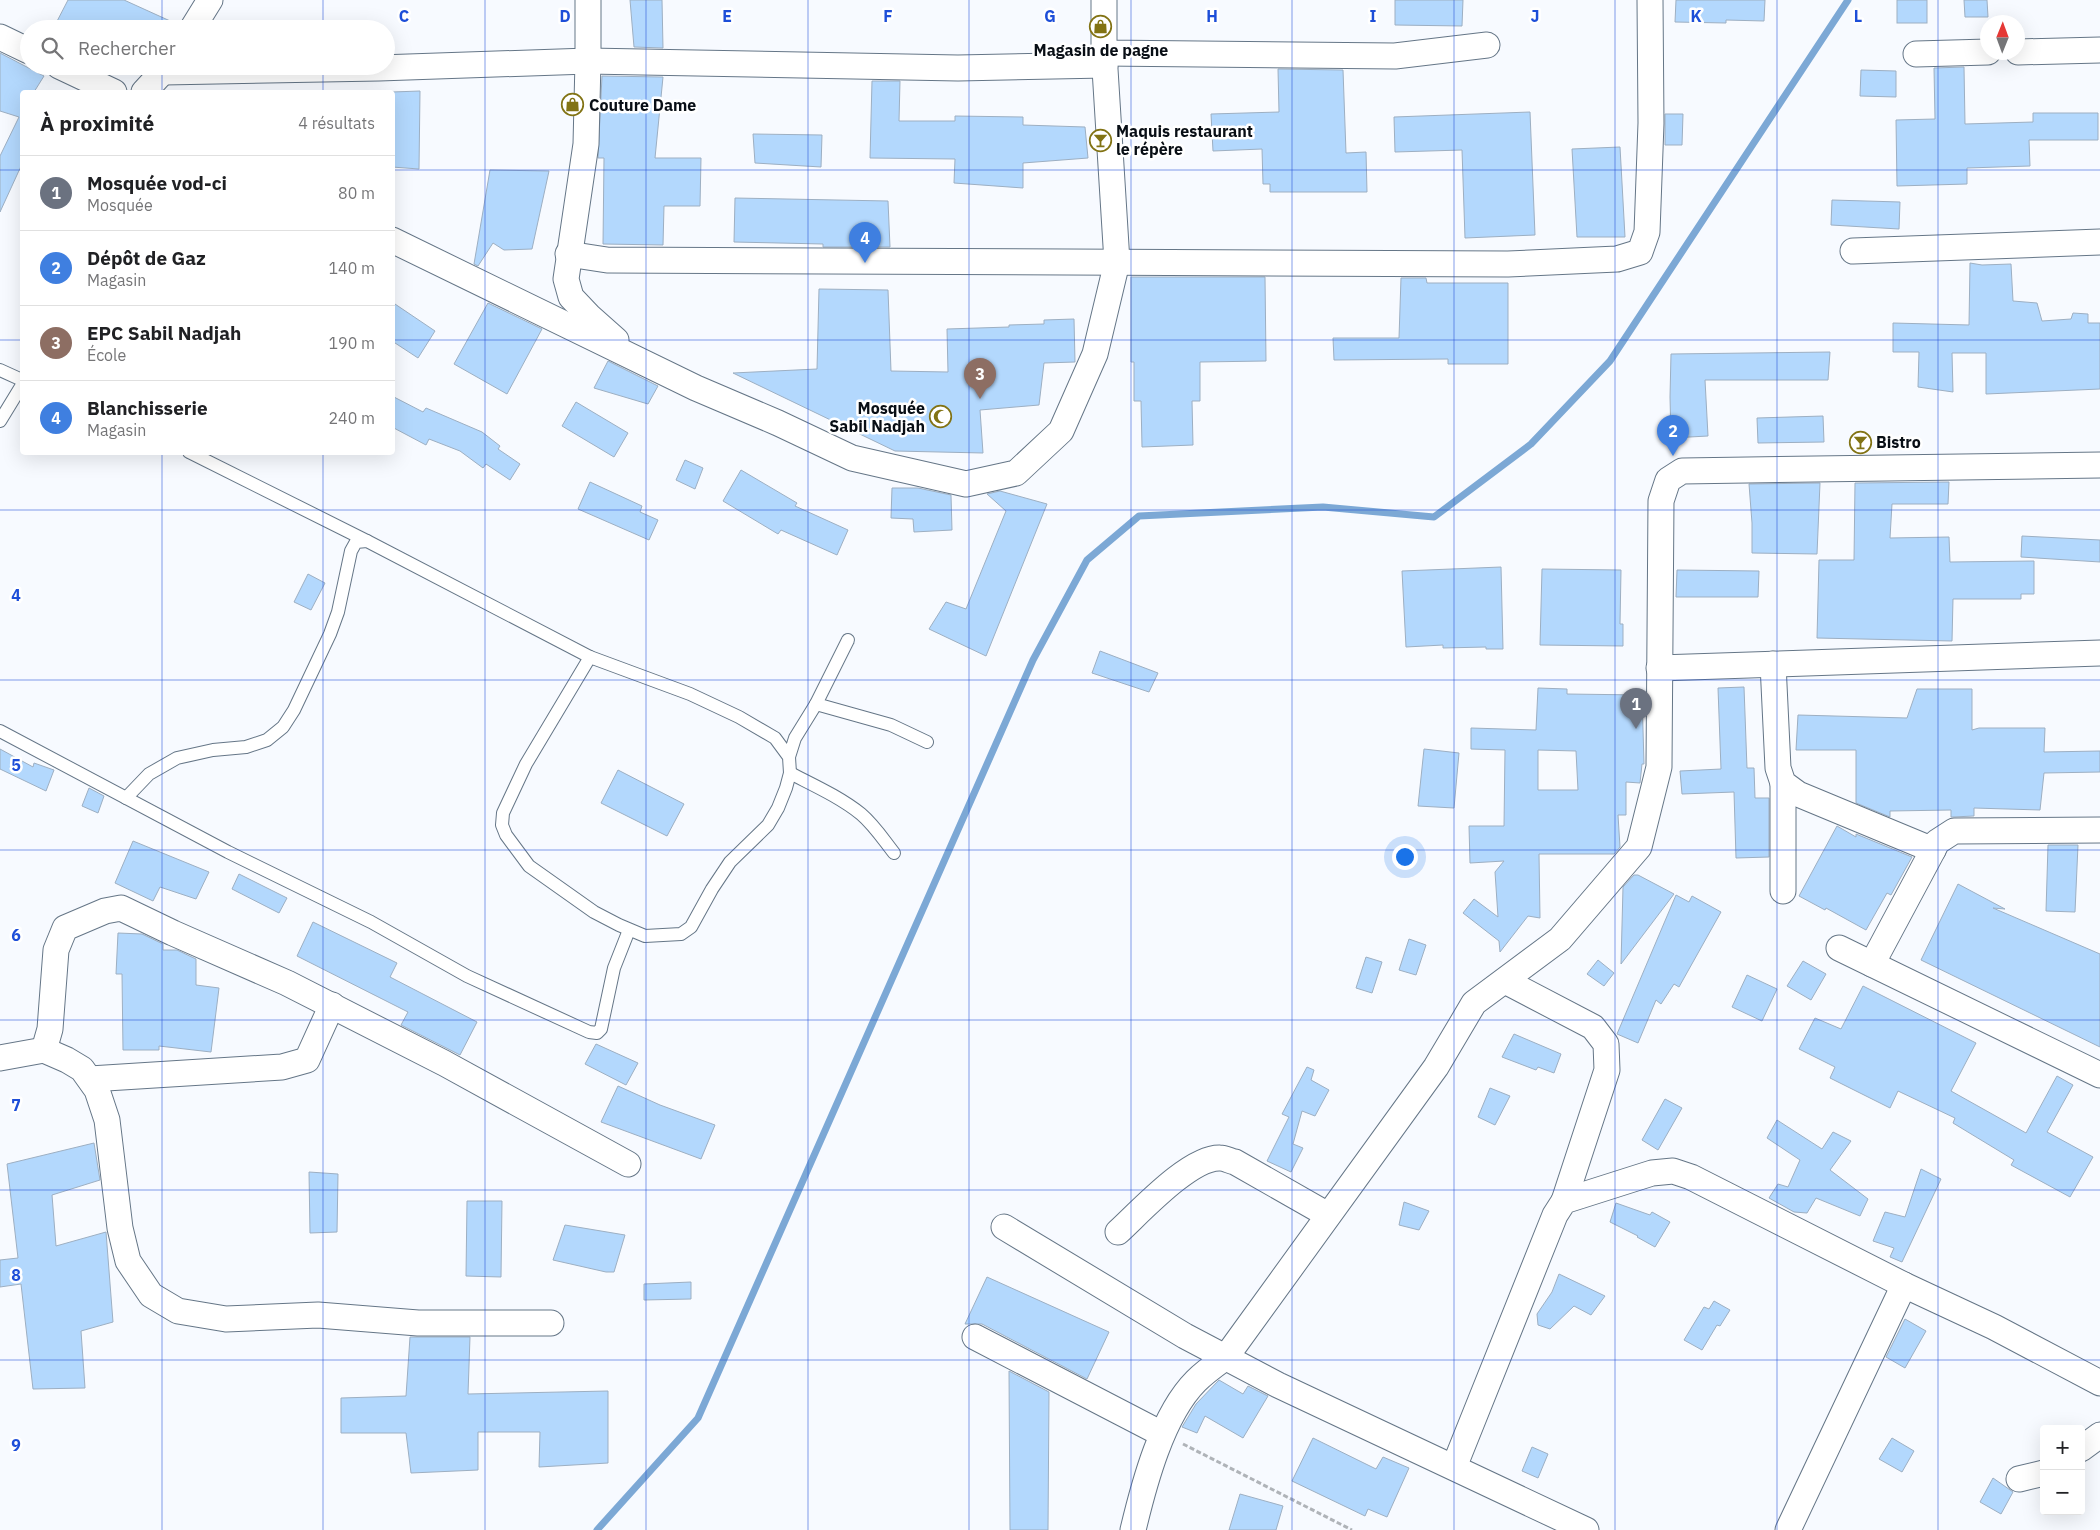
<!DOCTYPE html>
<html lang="fr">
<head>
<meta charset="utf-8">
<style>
	:root { --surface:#fff; --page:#f2f2f2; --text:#202124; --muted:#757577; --line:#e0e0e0; --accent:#db2777 }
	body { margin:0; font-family:"IBM Plex Sans",sans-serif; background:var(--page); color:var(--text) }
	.controls { position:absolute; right:15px; bottom:15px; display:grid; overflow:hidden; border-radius:5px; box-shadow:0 5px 20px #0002 }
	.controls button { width:45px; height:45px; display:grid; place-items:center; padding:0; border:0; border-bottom:1px solid var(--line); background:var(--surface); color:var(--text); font:25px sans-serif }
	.compass { position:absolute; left:1980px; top:15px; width:45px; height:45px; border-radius:50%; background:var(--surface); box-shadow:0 5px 20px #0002; rotate:1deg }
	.you { position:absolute; left:1404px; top:856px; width:18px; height:18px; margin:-12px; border:4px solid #fff; border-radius:50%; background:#1a73e8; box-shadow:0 0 0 8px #1a73e833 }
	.badge { display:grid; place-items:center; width:32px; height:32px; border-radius:50%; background:var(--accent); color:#fff; font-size:16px; font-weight:700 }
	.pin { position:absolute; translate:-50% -41px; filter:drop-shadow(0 1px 2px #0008) }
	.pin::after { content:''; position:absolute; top:26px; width:18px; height:15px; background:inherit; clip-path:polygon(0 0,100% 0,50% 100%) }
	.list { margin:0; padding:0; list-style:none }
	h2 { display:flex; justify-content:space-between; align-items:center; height:65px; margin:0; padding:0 20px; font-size:21px }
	h2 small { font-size:16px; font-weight:400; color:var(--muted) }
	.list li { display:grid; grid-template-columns:32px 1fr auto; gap:15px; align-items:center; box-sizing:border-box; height:75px; padding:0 20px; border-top:1px solid var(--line) }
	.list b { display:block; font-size:19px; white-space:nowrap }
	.list p { margin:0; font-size:16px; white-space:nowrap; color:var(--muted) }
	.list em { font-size:16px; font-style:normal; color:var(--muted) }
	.icon { flex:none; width:28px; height:28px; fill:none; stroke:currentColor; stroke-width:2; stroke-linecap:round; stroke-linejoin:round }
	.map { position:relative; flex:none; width:2100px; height:1530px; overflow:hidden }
	.search { position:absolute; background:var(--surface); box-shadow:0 5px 20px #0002; left:20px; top:20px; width:375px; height:55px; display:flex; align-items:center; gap:12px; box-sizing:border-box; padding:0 18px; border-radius:28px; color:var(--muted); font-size:19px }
	.panel { position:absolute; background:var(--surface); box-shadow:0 5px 20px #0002; left:20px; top:90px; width:375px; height:365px; border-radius:5px }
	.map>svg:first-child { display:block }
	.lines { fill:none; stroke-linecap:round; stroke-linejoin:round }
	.stream { stroke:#7ca8d5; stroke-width:7 }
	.building { fill:#b3d8fd; stroke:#9dafc2; fill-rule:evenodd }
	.service-casing { stroke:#657687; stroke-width:14 }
	.minor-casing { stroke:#657687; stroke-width:27 }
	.path { stroke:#afb3b8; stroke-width:3; stroke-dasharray:5 2.5; stroke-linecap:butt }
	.service { stroke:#fff; stroke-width:12 }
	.minor { stroke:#fff; stroke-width:25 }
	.grid { fill:none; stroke:#1d4ed8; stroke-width:1; stroke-opacity:0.55 }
	.labels { text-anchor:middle; stroke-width:5; stroke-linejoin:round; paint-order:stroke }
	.poi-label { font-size:16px; font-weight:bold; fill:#080e15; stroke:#fff; text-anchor:start }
	.grid-label { font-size:16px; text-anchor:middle; font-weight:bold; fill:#1d4ed8; stroke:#fff; stroke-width:5; stroke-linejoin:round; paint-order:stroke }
</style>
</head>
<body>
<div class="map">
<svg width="2100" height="1530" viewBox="0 0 2100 1530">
	<rect width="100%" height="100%" fill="#f7faff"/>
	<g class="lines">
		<polyline class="stream" points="597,1530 698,1418 1033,660 1087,560 1139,516 1323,507 1434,517 1531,444 1610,361 1848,0"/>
	</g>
	<g class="building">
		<polygon points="68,0 124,0 179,25 178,29 53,29"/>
		<polygon points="630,0 662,0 663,48 634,47"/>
		<polygon points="1395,0 1463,0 1462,26 1395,25"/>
		<polygon points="1676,0 1765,0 1764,21 1726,20 1726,23 1675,22"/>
		<rect x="1897" y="0" width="30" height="23"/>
		<polygon points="1964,0 1987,0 1988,17 1965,17"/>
		<polygon points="0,53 44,76 34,92 22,92 22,164 0,212 0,156 19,117 0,111"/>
		<polygon points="1964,67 1965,124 2033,122 2033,113 2098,113 2098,140 2029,140 2030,166 1967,168 1967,184 1897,186 1896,120 1935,119 1934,68"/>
		<polygon points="1278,69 1343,70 1346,153 1366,152 1367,192 1270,192 1270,184 1263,184 1262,149 1213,151 1211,114 1279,112"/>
		<polygon points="1861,70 1896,71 1896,97 1860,96"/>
		<polygon points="602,76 663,77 655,158 701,158 700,206 664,206 663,245 603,244 604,158 598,158"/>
		<polygon points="872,81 900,81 899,121 955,121 955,116 1023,117 1023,125 1085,127 1088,158 1023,163 1023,188 954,183 955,159 870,158"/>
		<polygon points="420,91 419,169 392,167 392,92"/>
		<polygon points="1530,112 1535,235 1465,238 1462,150 1395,152 1394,117"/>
		<polygon points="1665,114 1683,114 1682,145 1665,145"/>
		<polygon points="753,134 822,135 821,167 755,163"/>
		<polygon points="1620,147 1625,237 1577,237 1572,149"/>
		<polygon points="490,170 549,171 532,249 504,250 493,243 478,266 474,264"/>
		<polygon points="735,198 888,201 890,247 823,247 823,244 734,242"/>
		<polygon points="1832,200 1900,202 1899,229 1831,225"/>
		<polygon points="1970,263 1982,265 2011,264 2013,301 2037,303 2042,321 2071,319 2073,313 2088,314 2088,323 2100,323 2100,389 1986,394 1986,353 1952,353 1953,392 1918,387 1919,352 1893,352 1893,323 1969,325"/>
		<polygon points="1131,277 1265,277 1266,361 1200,362 1200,401 1192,401 1193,445 1142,447 1141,401 1134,401 1134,362 1131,362"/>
		<polygon points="1401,278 1426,278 1427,283 1508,283 1508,364 1448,364 1448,359 1334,360 1333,338 1399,338"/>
		<polygon points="819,289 888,290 891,371 948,372 947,329 1009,327 1009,325 1044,324 1044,320 1074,319 1075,362 1044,363 1039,405 980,410 983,453 895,451 733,373 817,369"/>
		<polygon points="392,302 435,331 418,358 392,341"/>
		<polygon points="488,303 542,329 507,394 454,364"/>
		<polygon points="1830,352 1828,380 1705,380 1708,436 1671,438 1670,397 1671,354"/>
		<polygon points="608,361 658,386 648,404 594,388"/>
		<polygon points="392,396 423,412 426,408 482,432 500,446 498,449 520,464 510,480 486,464 483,468 460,451 429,439 426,445 392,427"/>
		<polygon points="576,402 628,433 614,457 562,426"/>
		<polygon points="1823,416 1824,442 1758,443 1757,418"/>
		<polygon points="685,460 703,468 695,489 676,480"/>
		<polygon points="741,470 797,503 795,506 848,530 837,555 781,530 778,534 723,501"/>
		<polygon points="590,482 642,506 640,512 658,520 649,540 578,509"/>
		<polygon points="1949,482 1948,504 1892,504 1890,538 1949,537 1950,562 2034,561 2034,594 2021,594 2021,599 1953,599 1952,641 1817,638 1819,560 1854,560 1855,483"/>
		<polygon points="1820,483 1817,554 1752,553 1752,523 1749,484"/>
		<polygon points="892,488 918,488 951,495 952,530 914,532 913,519 891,518"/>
		<polygon points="1000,491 1047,504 986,656 929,629 946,602 966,609 1006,511 987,494"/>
		<polygon points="2022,536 2100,540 2100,562 2021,557"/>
		<polygon points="1501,567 1503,649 1486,649 1486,647 1443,648 1443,645 1406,647 1402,571"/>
		<polygon points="1542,569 1621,570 1620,624 1623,624 1623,646 1540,645"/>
		<polygon points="1677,570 1759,571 1758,597 1676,597"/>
		<polygon points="308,574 325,583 311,610 294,602"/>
		<polygon points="1100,651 1158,673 1149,692 1092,673"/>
		<polygon points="1744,687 1747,768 1754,768 1755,798 1769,798 1769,857 1736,858 1734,792 1682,794 1680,771 1721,769 1718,688"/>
		<path d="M1538,688L1567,689V694L1642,695L1644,764H1642L1640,783L1626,782V815H1618L1620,847L1614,854H1539L1540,918L1528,916L1500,952L1499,941L1463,913L1474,899L1498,917L1495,872L1504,861L1470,863L1469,826H1504L1505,750L1471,749V728L1536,730ZM1538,750L1576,751L1578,790H1538Z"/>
		<polygon points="1917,689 1972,689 1972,730 1979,728 2045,728 2044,752 2100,751 2100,772 2044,773 2040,810 1974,808 1974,816 1953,817 1951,817 1951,810 1890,811 1890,817 1856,803 1856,750 1796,750 1798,715 1907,718"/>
		<polygon points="0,749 33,767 34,763 54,770 46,791 0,769"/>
		<polygon points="1424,749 1459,753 1454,808 1418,806"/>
		<polygon points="618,770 684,804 667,836 601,803"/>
		<polygon points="89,788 104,796 98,813 82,806"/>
		<polygon points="1837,826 1856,837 1856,834 1912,857 1891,895 1887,893 1866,930 1826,908 1825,910 1799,896"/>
		<polygon points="133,841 209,872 196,899 160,887 153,901 115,883"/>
		<polygon points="2048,845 2078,845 2075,912 2046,911"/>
		<polygon points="239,874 287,898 279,913 232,889"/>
		<polygon points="1634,875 1638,875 1674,894 1621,964 1623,887"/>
		<polygon points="1958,884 2005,909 1993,908 2100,954 2100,1047 1921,960"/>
		<polygon points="1676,895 1689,902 1692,896 1721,912 1679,987 1674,984 1661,1004 1656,1000 1638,1043 1617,1034"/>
		<polygon points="313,922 397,963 390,977 477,1022 460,1055 401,1025 408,1012 297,956"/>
		<polygon points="118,933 142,934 163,944 163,950 177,950 196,959 196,985 219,988 211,1052 159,1046 159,1050 123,1050 122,974 116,974"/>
		<polygon points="1409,939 1426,945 1416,975 1399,970"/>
		<polygon points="1366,957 1382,962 1372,993 1356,988"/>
		<polygon points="1598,960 1614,973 1604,986 1587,974"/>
		<polygon points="1803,961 1826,974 1811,1000 1787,986"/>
		<polygon points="1747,975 1777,989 1762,1021 1732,1007"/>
		<polygon points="1863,986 1976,1043 1951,1091 2026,1133 2057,1076 2073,1085 2047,1132 2093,1157 2070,1197 2011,1165 2014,1160 1953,1123 1955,1118 1898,1091 1890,1108 1830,1078 1835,1067 1799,1049 1815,1018 1841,1029"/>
		<polygon points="1514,1034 1561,1054 1554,1073 1538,1067 1536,1070 1502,1057"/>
		<polygon points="596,1044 638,1063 626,1085 585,1064"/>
		<polygon points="1307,1067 1314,1070 1311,1080 1329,1090 1315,1116 1302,1111 1293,1144 1303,1148 1291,1172 1267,1161 1289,1117 1282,1114"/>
		<polygon points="618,1086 660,1105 715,1125 701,1159 601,1122"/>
		<polygon points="1490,1088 1510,1096 1495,1125 1478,1117"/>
		<polygon points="1665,1099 1682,1108 1658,1150 1642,1140"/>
		<polygon points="1777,1120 1822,1149 1833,1132 1851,1141 1830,1170 1868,1199 1860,1216 1816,1198 1807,1213 1794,1212 1769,1198 1778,1184 1788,1187 1800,1160 1767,1138"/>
		<polygon points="94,1143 100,1180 52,1195 56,1246 106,1232 113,1322 81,1331 85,1388 33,1389 21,1284 0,1287 0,1260 18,1258 7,1164"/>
		<polygon points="1921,1169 1941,1179 1902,1262 1890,1257 1894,1248 1873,1241 1885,1212 1905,1217"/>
		<polygon points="309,1172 338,1174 337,1232 310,1233"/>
		<polygon points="467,1201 502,1201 501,1277 466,1276"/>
		<polygon points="1404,1202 1429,1211 1419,1230 1399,1225"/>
		<polygon points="1616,1203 1650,1215 1652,1212 1670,1222 1655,1247 1637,1237 1638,1236 1610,1222"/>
		<polygon points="565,1225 625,1235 614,1272 606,1272 553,1260"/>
		<polygon points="1559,1274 1605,1296 1591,1315 1574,1306 1550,1329 1538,1325 1537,1314 1552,1292"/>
		<polygon points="987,1277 1109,1332 1087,1379 982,1324 965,1324"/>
		<polygon points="691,1282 691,1299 644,1300 644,1284"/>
		<polygon points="1714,1301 1730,1310 1720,1326 1717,1325 1702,1350 1684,1340 1704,1307 1709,1309"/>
		<polygon points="1905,1319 1926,1331 1905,1368 1886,1357"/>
		<polygon points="410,1337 470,1337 468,1394 608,1391 608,1463 539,1467 540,1432 478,1432 478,1470 411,1473 406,1433 341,1433 341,1398 406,1396"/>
		<polygon points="1009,1371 1049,1392 1048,1530 1010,1530"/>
		<polygon points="1219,1380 1243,1394 1248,1386 1268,1396 1243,1438 1205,1416 1197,1433 1182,1427 1196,1404"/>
		<polygon points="1313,1438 1376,1469 1383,1457 1409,1468 1387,1517 1368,1509 1365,1516 1292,1481"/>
		<polygon points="1892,1438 1914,1451 1902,1472 1879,1459"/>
		<polygon points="1532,1447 1548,1454 1538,1478 1522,1471"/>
		<polygon points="1993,1478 2013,1492 2001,1514 1980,1502"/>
		<polygon points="1240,1494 1283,1506 1276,1530 1229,1530"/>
	</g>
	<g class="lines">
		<defs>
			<g id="service">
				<polyline points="0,370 22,380"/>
				<polyline points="0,421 22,385"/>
				<polyline points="189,452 367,541"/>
				<polyline points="816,704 848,640"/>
				<polyline points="0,731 228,852 371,922 467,976 589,1032 597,1033 601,1029 614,968 629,930"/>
				<polyline points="789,757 775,738 739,717 690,694 590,657 526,764 503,813 502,825 506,835 529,866 594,912 619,925 645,936 681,934 691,927 712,889 730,862 768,825 778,808 786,788 790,773 789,757 795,738 816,704 891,725 927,742"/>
				<path d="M790,773C813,785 840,797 861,814C874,825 883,839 894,853"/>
				<polyline points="126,798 149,774 177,758 213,750 246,747 267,740 283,727 294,710 330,634 338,612 351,551 356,542 367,541 590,657"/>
			</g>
			<g id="minor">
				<polyline points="1104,0 1104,53 1395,56 1487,45"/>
				<polyline points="192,29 210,0"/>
				<polyline points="0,37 29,51"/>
				<polyline points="2018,52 2100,50"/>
				<polyline points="1916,54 1988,52"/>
				<polyline points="59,66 114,92"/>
				<polyline points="164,72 379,68 588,61 588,0"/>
				<polyline points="144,92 168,66"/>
				<polyline points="392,240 696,388 778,423 852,458 966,484 1016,473 1061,431 1095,354 1117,262 1104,53"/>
				<polyline points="1853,251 2100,242"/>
				<polyline points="568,254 607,260 1508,264 1617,259 1640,252 1647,232 1651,123 1650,0"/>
				<polyline points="616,340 589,316 571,297 566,279 586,144 588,61 958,68 1105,65"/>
				<polyline points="1773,664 1778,768 1783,783 1798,794 1933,850 1872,964"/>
				<polyline points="1659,668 2100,653"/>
				<polyline points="1783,783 1783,891"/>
				<polyline points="1933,850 1937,842 1954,831 2100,830"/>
				<polyline points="1839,948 2100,1075"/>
				<polyline points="1505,981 1593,1027 1606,1044 1607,1070 1564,1201"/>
				<polyline points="44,1050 67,1060 82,1069 97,1090 107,1120 120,1228 128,1261 151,1295 178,1311 226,1319 318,1315 418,1323 551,1323"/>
				<polyline points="0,1058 44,1050 50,1029 56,950 65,928 105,911 121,908 173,933 287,983 444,1063 628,1164"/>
				<polyline points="90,1079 282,1067 307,1060 332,1005"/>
				<polyline points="1004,1227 1185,1336 1278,1385 1586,1530"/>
				<path d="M1118,1232C1140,1212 1190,1157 1220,1158C1225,1158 1230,1161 1235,1162L1328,1215"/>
				<polyline points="975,1337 1162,1434"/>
				<polyline points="2081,1449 2100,1435"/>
				<polyline points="1454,1467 1555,1215 1564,1201 1652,1173 1673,1171 1691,1177 1904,1285 1994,1327 2100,1383"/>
				<polyline points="2019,1479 2044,1473"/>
				<path d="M1133,1530C1144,1484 1162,1415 1196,1381C1205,1372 1215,1365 1226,1357L1436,1067L1474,1003L1560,939L1639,847L1659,767L1661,501L1668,480L1682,471L2100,465"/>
				<polyline points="1788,1530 1904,1285"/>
			</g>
		</defs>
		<use href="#service" class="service-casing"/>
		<use href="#minor" class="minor-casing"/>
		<polyline class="path" points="1183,1444 1352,1530"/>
		<use href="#service" class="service"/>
		<use href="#minor" class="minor"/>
	</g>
	<path class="grid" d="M162,0V29M323,0V29M485,0V1530M646,0V1530M808,0V1530M969,0V1530M1131,0V1530M1292,0V1530M1454,0V1530M1615,0V1530M1777,0V1530M1938,0V1530M162,66V92M323,66V92M0,170H22M392,170H2100M0,340H22M392,340H2100M162,452V1530M323,452V1530M0,510H2100M0,680H2100M0,850H2100M0,1020H2100M0,1190H2100M0,1360H2100"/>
	<defs>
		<symbol id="shop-ring" viewBox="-11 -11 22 22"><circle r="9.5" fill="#fff" stroke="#827314" stroke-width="1.5"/><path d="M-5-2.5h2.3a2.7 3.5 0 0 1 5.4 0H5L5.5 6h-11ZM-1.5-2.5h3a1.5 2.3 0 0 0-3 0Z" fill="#827314"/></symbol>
		<symbol id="bar-ring" viewBox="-11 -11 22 22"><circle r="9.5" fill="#fff" stroke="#827314" stroke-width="1.5"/><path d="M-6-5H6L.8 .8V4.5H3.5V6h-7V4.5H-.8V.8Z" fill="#827314"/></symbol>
		<symbol id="mosque-ring" viewBox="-11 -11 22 22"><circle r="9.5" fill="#fff" stroke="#827314" stroke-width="1.5"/><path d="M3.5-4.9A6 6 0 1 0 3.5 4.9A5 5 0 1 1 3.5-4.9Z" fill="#827314"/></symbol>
	</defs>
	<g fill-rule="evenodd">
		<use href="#shop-ring" x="1088" y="14" width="25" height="25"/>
		<use href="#shop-ring" x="560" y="92" width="25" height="25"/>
		<use href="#bar-ring" x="1088" y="128" width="25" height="25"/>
		<use href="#mosque-ring" x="928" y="404" width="25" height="25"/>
		<use href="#bar-ring" x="1848" y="430" width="25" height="25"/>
	</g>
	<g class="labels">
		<g class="poi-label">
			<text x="1101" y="56" text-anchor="middle">Magasin de pagne</text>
			<text x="589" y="111">Couture Dame</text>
			<text x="1116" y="137">Maquis restaurant<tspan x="1116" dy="18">le répère</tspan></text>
			<text x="925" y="414" text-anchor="end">Mosquée<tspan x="925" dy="18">Sabil Nadjah</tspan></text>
			<text x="1876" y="448">Bistro</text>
		</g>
	</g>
	<g class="grid-label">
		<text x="404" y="22">C</text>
		<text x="565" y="22">D</text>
		<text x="727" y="22">E</text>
		<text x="888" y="22">F</text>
		<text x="1050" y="22">G</text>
		<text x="1212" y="22">H</text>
		<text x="1373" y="22">I</text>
		<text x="1535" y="22">J</text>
		<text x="1696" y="22">K</text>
		<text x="1858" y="22">L</text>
		<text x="16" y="601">4</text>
		<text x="16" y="771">5</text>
		<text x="16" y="941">6</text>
		<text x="16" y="1111">7</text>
		<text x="16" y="1281">8</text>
		<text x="16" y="1451">9</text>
	</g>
</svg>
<div class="controls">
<button>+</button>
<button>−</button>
</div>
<svg class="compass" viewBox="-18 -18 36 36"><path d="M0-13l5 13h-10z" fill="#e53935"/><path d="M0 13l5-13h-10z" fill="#757577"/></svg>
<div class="you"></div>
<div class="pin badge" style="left:1636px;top:729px;background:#6b7280">1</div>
<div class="pin badge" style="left:1673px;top:456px;background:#3f7fe0">2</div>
<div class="pin badge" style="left:980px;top:399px;background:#8d6e63">3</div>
<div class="pin badge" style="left:865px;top:263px;background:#3f7fe0">4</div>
<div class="search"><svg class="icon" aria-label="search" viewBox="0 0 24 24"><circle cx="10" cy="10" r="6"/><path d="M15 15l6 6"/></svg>Rechercher</div>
<section class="panel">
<h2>À proximité<small>4 résultats</small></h2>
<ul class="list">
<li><span class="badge" style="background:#6b7280">1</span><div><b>Mosquée vod-ci</b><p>Mosquée</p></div><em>80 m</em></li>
<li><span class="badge" style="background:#3f7fe0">2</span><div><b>Dépôt de Gaz</b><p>Magasin</p></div><em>140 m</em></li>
<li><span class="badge" style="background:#8d6e63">3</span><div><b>EPC Sabil Nadjah</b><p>École</p></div><em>190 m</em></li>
<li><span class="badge" style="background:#3f7fe0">4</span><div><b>Blanchisserie</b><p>Magasin</p></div><em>240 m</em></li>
</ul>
</section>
</div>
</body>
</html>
